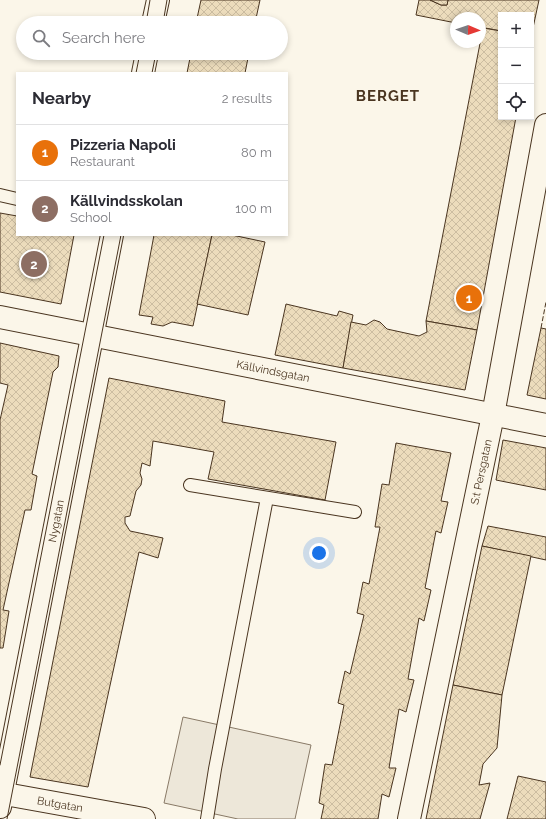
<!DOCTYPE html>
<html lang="en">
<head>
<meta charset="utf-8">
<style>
	:root { --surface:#fff; --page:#f7f7f7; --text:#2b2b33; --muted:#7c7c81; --line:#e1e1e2; --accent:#c62828 }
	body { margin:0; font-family:Raleway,sans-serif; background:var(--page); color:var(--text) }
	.controls { position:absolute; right:12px; top:12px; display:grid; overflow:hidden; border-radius:0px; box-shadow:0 2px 6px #0003 }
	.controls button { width:36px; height:36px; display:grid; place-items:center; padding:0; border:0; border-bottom:1px solid var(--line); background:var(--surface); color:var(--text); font:20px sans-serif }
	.compass { position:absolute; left:450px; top:12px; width:36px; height:36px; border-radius:50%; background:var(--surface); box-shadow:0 2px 6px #0003; rotate:92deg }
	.you { position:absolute; left:319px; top:553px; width:14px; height:14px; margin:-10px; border:3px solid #fff; border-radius:50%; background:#1a73e8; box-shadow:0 0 0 6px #1a73e833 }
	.badge { display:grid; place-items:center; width:26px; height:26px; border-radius:50%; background:var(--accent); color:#fff; font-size:13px; font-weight:700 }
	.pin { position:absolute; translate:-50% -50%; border:2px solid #fff; box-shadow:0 1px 4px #0006 }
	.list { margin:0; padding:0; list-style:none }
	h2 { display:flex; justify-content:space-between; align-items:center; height:52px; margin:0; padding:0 16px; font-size:17px }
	h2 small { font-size:13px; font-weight:400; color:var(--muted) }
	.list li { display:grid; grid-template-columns:26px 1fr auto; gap:12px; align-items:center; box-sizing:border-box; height:56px; padding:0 16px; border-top:1px solid var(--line) }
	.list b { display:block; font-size:15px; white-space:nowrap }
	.list p { margin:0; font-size:13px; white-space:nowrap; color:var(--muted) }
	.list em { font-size:13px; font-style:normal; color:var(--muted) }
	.icon { flex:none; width:22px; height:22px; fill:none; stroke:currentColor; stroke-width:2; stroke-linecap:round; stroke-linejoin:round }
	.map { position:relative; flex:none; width:546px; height:819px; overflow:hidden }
	.search { position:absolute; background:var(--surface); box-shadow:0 2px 6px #0003; left:16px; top:16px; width:272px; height:44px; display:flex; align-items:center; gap:10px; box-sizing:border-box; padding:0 14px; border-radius:22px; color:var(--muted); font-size:15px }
	.panel { position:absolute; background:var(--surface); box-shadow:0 2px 6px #0003; left:16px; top:72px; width:272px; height:164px; border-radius:0px }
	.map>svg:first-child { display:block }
	.parking { fill:#ede7d9; stroke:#887966 }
	.building { fill:url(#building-cross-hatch); stroke:#4a3520 }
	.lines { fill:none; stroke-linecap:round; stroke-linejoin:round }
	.lane-casing { stroke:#4a3520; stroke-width:14 }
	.street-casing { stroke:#4a3520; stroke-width:24 }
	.lane { stroke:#fbf6e9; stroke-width:12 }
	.street { stroke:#fbf6e9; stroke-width:22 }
	.tram { stroke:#4a3520; stroke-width:1 }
	.fence { stroke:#4a3520; stroke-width:1; stroke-dasharray:5 2; stroke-linecap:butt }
	.labels { text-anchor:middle; stroke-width:3; stroke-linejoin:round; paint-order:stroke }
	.street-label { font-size:11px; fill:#4a3520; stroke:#fbf6e9 }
	.district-label { font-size:15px; font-weight:bold; letter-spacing:1px; fill:#4a3520; stroke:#fbf6e9 }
</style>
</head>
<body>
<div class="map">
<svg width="546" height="819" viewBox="0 0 546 819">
	<defs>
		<pattern id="building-cross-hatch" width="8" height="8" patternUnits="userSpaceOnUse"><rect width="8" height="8" fill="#ecdcbc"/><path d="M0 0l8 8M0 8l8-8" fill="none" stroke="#ccbda1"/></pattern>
	</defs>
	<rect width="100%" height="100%" fill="#fbf6e9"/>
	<polygon class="parking" points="183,717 311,745 295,819 238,819 164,803"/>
	<g class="building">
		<polygon points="201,0 260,0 255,23 196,23"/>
		<polygon points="419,0 430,0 441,5 447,5 448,0 539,0 531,37 531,15 501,15 501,31 480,27 480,18 456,18 456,23 416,15"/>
		<polygon points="430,0 448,0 447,5 441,5"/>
		<polygon points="483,28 501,31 501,117 516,117 477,330 426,321"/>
		<polygon points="191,53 249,53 245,73 187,73"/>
		<polygon points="0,213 17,216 17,235 74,235 61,304 0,292"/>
		<polygon points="154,235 212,235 193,326 172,322 163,326 151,324 153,317 139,315"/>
		<polygon points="212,235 232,235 265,242 248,315 197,304"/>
		<polygon points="286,304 337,316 339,311 353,315 343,368 275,355"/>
		<polygon points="374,320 380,322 387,329 419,336 427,332 426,321 477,330 465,390 343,368 351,322 366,325"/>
		<polygon points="541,328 546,329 546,399 527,395"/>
		<polygon points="0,343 59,356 58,367 53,372 32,474 37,476 31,510 25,510 3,610 9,611 3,648 0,648 0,420 8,385 0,383"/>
		<polygon points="109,378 225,401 222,422 336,442 325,500 208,479 214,452 153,441 150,466 142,463 140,473 142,479 141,485 136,491 130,516 125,517 125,523 130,531 163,538 158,558 139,552 88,787 30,777"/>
		<polygon points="503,440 546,448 546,490 496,480"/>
		<polygon points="396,443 451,453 441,501 448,502 441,533 436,531 425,588 431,590 424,621 419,618 408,679 414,680 406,712 399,709 389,768 396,768 389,797 382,794 378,819 321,819 324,805 319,803 325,764 332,765 344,705 338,703 345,671 350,674 364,615 357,613 363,582 369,584 380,527 375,527 382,484 389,485"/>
		<polygon points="488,526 546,537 546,560 482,546"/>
		<polygon points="482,546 531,556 502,695 453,685"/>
		<polygon points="453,685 502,695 497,748 483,764 479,785 490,783 480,819 426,819"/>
		<polygon points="518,776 546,782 546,819 507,819"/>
	</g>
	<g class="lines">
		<defs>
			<g id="lane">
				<polyline points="0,195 17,199"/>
				<polyline points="190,485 355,512"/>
				<polyline points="207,819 215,769 267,498"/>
			</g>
			<g id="street">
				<polyline points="153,23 158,0"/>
				<polyline points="143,73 147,53"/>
				<polyline points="0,317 546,425"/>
				<polyline points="0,793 144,819"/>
				<polyline points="0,807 112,235"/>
				<polyline points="409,819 493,415 546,125"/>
			</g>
		</defs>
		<use href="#lane" class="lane-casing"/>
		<use href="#street" class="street-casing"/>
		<use href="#lane" class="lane"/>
		<use href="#street" class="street"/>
		<g class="tram">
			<polyline points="146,23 150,0"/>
			<polyline points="163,23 167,0"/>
			<polyline points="136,73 140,53"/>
			<polyline points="152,73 156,53"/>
			<polyline points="0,765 104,235"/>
			<polyline points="7,819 121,235"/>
		</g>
		<polyline class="fence" points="541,328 546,302"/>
	</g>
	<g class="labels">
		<g class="street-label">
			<text transform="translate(273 371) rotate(11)" y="4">Källvindsgatan</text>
			<text transform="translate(481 472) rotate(-78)" y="4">S:t Persgatan</text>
			<text transform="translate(56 521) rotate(-79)" y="4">Nygatan</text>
			<text transform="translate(60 804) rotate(10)" y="4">Butgatan</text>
		</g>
		<g class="district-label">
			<text x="388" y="101">BERGET</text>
		</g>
	</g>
</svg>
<div class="controls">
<button>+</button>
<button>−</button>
<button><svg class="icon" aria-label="locate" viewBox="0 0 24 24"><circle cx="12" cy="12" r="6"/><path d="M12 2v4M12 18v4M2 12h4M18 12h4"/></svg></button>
</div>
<svg class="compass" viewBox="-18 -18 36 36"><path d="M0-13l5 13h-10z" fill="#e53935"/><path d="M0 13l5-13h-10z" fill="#7c7c81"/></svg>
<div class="you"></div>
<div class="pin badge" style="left:469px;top:298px;background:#e8710a">1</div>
<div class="pin badge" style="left:34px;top:264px;background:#8d6e63">2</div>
<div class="search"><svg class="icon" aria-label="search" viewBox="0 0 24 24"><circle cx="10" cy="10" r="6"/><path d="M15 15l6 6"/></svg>Search here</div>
<section class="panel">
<h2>Nearby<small>2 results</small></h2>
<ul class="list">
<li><span class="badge" style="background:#e8710a">1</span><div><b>Pizzeria Napoli</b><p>Restaurant</p></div><em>80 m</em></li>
<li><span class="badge" style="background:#8d6e63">2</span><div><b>Källvindsskolan</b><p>School</p></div><em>100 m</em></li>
</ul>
</section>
</div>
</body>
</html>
